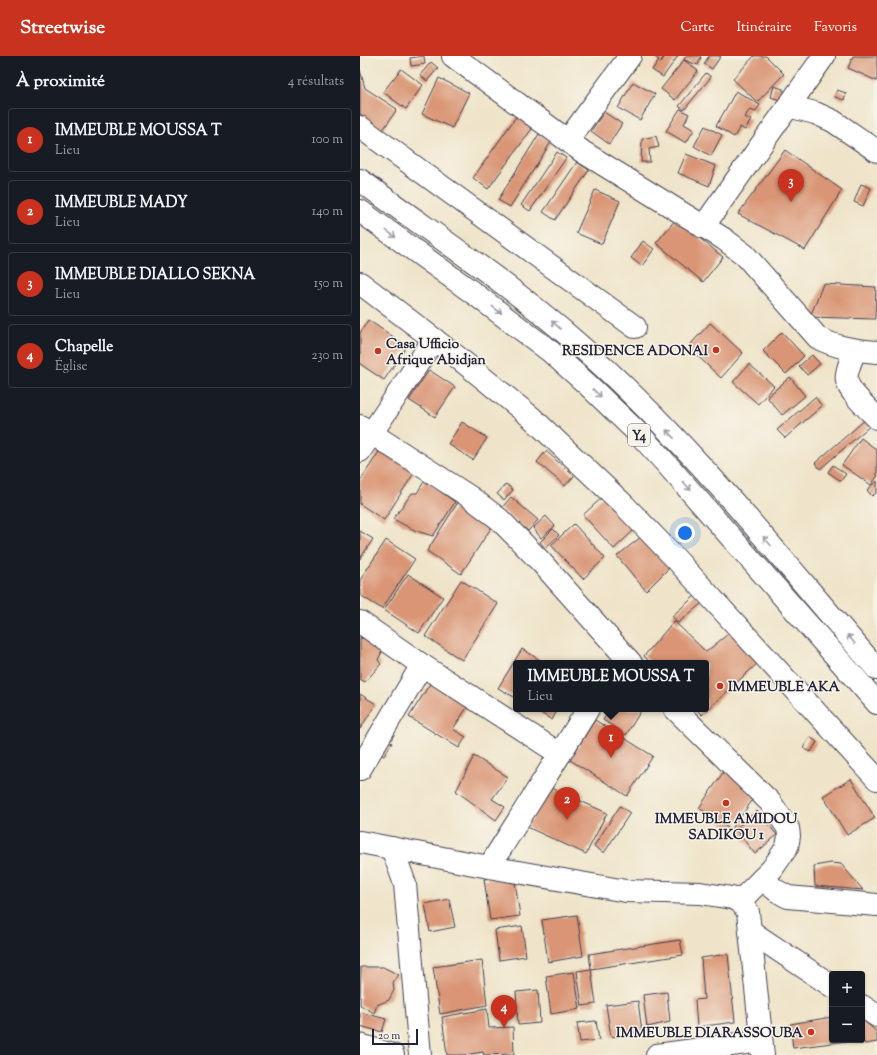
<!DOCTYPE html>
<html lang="fr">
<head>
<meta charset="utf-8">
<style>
	:root { --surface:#171b24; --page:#20242c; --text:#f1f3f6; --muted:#9ea1a6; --line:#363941; --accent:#c8321e }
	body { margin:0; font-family:"Sorts Mill Goudy",serif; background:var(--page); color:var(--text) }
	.controls { position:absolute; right:12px; bottom:12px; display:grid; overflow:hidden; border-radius:4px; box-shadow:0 1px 3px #0004 }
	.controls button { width:36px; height:36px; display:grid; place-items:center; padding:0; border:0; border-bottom:1px solid var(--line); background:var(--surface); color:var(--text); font:20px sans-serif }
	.scale { position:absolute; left:12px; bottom:10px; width:46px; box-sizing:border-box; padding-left:4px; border:2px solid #22223b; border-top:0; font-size:11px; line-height:14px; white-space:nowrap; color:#22223b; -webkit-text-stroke:3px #f7f3e8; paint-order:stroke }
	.you { position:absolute; left:325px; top:477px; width:14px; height:14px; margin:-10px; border:3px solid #fff; border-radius:50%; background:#1a73e8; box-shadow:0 0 0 6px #1a73e833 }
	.badge { display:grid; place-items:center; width:26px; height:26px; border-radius:50%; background:var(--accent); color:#fff; font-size:13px; font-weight:700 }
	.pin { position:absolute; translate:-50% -33px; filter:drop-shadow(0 1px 2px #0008) }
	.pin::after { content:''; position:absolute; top:21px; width:14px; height:12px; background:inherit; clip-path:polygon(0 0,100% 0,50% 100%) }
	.popup { position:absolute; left:153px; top:604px; width:196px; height:52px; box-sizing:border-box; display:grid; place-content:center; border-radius:4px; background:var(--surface); filter:drop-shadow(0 1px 3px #0005); font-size:13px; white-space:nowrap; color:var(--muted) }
	.popup b { font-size:15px; color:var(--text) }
	.popup::after { content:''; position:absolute; left:50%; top:100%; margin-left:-8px; border:8px solid transparent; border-top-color:var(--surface) }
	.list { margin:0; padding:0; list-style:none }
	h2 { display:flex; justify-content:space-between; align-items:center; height:52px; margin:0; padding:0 16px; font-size:17px }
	h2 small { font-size:13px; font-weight:400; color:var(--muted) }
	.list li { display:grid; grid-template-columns:26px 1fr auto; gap:12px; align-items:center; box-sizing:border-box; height:64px; margin:0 8px 8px; padding:0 8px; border:1px solid var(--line); border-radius:4px }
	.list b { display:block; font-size:15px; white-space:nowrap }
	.list p { margin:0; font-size:13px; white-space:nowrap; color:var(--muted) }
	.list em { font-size:13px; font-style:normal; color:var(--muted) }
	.map { position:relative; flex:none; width:517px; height:999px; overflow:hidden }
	header { display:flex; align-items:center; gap:24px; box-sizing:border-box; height:56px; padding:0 20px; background:var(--accent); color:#fff }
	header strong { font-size:19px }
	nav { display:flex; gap:22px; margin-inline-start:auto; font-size:14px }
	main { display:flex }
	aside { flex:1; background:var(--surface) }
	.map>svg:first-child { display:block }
	.building { fill:#d99574 }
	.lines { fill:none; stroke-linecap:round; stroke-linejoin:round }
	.minor-casing { stroke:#413f50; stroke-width:24 }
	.highway-casing { stroke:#413f50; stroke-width:24 }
	.minor { stroke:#fff; stroke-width:22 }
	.highway { stroke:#fff; stroke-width:22 }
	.oneway { stroke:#9c9ca7 }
	.poi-dot { fill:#c8321e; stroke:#f7f3e8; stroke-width:1.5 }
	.labels { text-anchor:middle; stroke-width:3; stroke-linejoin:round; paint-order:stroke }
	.shield { fill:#f7f3e8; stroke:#62616f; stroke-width:1 }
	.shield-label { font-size:13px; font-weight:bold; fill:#22223b }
	.poi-label { font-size:14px; font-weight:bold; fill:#22223b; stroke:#f7f3e8; text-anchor:start }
</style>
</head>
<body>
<header>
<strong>Streetwise</strong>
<nav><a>Carte</a><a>Itinéraire</a><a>Favoris</a></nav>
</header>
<main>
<aside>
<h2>À proximité<small>4 résultats</small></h2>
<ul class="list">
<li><span class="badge">1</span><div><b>IMMEUBLE MOUSSA T</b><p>Lieu</p></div><em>100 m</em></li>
<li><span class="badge">2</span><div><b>IMMEUBLE MADY</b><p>Lieu</p></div><em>140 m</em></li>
<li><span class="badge">3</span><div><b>IMMEUBLE DIALLO SEKNA</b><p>Lieu</p></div><em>150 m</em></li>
<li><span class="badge">4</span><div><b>Chapelle</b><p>Église</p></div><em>230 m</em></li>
</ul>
</aside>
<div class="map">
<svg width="517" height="999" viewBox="0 0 517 999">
	<rect width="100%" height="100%" fill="#f7f3e8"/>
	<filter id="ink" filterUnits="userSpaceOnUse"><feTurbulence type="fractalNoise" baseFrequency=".025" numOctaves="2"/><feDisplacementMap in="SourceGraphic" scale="8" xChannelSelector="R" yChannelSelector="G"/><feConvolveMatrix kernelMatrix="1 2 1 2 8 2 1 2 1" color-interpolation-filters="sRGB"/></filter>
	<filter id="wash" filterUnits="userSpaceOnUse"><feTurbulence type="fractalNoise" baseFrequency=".012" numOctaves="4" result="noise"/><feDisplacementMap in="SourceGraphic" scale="16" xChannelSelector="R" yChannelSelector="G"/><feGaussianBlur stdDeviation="0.9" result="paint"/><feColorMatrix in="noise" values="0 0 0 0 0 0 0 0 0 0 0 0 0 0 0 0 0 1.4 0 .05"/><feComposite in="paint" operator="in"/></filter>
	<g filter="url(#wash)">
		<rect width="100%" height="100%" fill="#efe4c9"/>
		<g id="blocks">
			<g class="building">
				<polygon points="64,0 65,8 51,10 50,2"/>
				<polygon points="293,0 304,0 301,6 305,0 318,0 303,21 292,14 299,4"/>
				<polygon points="326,0 340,0 341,1 338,9 324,4"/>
				<polygon points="349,0 361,0 352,13 344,8"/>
				<polygon points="394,0 406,0 424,18 397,46 373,23"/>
				<polygon points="493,0 517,0 517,25 488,12"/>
				<polygon points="324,4 338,15 315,44 301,33"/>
				<polygon points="71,6 78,12 67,25 60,19"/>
				<polygon points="41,13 63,29 46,53 23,36"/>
				<polygon points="0,14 5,32 37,53 23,74 0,58"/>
				<polygon points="346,17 351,21 324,54 319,50"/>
				<polygon points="79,22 109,37 92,72 62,58"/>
				<polygon points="273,26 295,38 280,64 258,52"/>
				<polygon points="414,30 423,33 423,35 426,36 423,45 411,41"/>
				<polygon points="477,34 486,37 484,44 475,41"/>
				<polygon points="376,35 400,49 395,56 390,53 385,61 391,64 385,74 380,71 374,81 356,70"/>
				<polygon points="320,53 329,58 324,68 334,74 326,87 306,75"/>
				<polygon points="244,56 262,68 249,88 231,75"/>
				<polygon points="158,58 174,70 128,133 113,122"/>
				<polygon points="345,70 362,79 351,100 334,90"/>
				<polygon points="179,78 191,86 150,151 138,144"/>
				<polygon points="296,80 299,91 289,93 290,106 281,106 282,83"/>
				<polygon points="425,94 482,134 445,194 378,158"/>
				<polygon points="197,96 206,102 170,155 161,149"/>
				<polygon points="326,98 356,110 349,130 318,117"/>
				<polygon points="217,106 229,114 195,164 183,156"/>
				<polygon points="501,128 511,132 503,150 494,146"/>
				<polygon points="235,134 260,145 242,188 216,177"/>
				<polygon points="316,163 363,201 343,226 296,187"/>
				<polygon points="283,185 294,193 282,210 271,202"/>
				<polygon points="463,228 516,231 515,263 450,261"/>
				<polygon points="8,264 47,290 24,324 0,308 0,277"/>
				<polygon points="350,267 383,297 361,322 328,291"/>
				<polygon points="422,276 444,300 426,318 403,295"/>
				<polygon points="452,299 460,308 447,319 439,310"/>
				<polygon points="389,308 414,330 398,348 373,326"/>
				<polygon points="69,314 95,331 75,361 49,344"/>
				<polygon points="430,321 445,340 422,359 407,341"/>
				<polygon points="455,341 462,350 425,382 417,374"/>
				<polygon points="506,363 511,369 460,413 455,407"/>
				<polygon points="102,366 127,382 113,404 88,388"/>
				<polygon points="501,382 517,394 517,421 511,429 482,409"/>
				<polygon points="22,391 54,417 24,464 0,448 0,425"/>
				<polygon points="186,395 214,420 205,430 177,406"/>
				<polygon points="473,409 486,418 481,425 468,416"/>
				<polygon points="65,424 95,446 73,480 56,475 33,463 52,437 57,437"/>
				<polygon points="517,425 517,436 512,440 507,434"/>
				<polygon points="146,428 153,434 144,444 137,438"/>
				<polygon points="246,438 277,471 254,493 223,459"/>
				<polygon points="151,441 178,464 168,475 141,453"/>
				<polygon points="100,443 135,466 101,518 67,495"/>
				<polygon points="186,460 195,470 181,482 173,472"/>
				<polygon points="214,468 245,502 223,523 191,489"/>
				<polygon points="193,473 199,479 185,492 180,486"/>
				<polygon points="0,475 13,483 0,503"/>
				<polygon points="281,481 309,512 286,535 257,500"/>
				<polygon points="26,484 55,503 22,553 0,539 0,524"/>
				<polygon points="48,518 83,541 59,577 24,554"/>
				<polygon points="101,524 138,548 102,604 65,580"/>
				<polygon points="336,539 342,547 318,567 312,560"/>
				<polygon points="314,565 346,596 374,573 401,604 342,659 336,653 346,653 346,607 291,607 284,600"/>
				<polygon points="7,578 24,591 18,604 21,608 5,626 0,623 0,581 2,583"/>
				<polygon points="162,593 185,607 156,607 156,642 138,632"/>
				<polygon points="71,626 108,650 93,673 106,681 99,692 49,661"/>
				<polygon points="0,638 16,648 0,673"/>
				<polygon points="174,653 198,653 192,664"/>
				<polygon points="250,653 282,653 266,679 243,664"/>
				<polygon points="235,664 293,700 267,740 210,704"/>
				<polygon points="450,681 457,686 451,696 443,692"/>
				<polygon points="24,682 32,687 24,700 16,695"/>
				<polygon points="114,700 148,721 132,743 145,751 136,764 96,735"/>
				<polygon points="366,712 394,742 371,774 339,752"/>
				<polygon points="491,723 515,762 487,779 463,740"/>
				<polygon points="192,732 247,757 226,798 167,771"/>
				<polygon points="260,750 270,757 244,797 234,790"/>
				<polygon points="397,755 417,779 395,798 375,773"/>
				<polygon points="471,807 481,808 503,834 455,830 454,810"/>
				<polygon points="154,819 160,860 130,864 124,823"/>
				<polygon points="89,843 95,871 70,876 65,848"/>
				<polygon points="217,859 223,900 188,906 182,864"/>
				<polygon points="162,870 166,900 139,904 135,874"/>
				<polygon points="320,884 323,899 231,913 229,898"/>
				<polygon points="368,898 375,966 337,971 335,944 344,943 341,902"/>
				<polygon points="122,904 127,949 80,958 73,911"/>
				<polygon points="1,911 23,911 39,919 33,926 34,934 29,944 17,949 14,957 0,949"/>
				<polygon points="231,913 236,948 222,950 217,915"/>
				<polygon points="214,916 220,953 191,958 186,920"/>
				<polygon points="178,934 180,967 158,969 156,936"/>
				<polygon points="307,936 310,966 287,971 283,939"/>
				<polygon points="278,945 282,976 251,981 246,949"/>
				<polygon points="127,953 129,972 153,971 154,998 124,999 123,996 104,999 87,999 82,961"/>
				<polygon points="0,956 26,963 22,976 0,970"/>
				<polygon points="472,961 472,984 487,985 433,992 430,968"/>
				<polygon points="502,963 517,976 517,986 505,988 502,983"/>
				<polygon points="236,965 239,984 220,986 217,967"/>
			</g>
		</g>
	</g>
	<g filter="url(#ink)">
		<use href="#blocks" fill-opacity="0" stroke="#413f50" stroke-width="1"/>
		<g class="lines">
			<defs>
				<g id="minor">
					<path d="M93,0L223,96L364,183L385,199L458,282C477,292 496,294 517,296"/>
					<polyline points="428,50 455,57 473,65 517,95"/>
					<polyline points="0,71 275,271"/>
					<polyline points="208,84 270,0"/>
					<polyline points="343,171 464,0"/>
					<polyline points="0,227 96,300 171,361 264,449 315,502 517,723"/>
					<path d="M495,294C492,303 485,316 487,325C489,336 509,354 517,362"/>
					<polyline points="0,370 110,441 139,463 181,506 271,607"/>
					<polyline points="0,395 74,283"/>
					<polyline points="0,566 62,609 200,698 228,653"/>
					<polyline points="315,653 410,746 428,772 429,780 427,791 412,813 380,845"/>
					<polyline points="0,713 62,609"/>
					<polyline points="0,786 129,811 266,835 340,837 372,842 380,845 388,856 403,999"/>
					<polyline points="32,792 45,828 60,999"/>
					<polyline points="129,811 200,698"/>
					<polyline points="402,823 417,835 428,841 517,849"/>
					<polyline points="390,875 472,930"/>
					<polyline points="502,950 517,960"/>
					<polyline points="0,989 33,999"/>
					<polyline points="297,999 401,985"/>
				</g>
				<g id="highway">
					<path d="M0,124C73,178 150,228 218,288C329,385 420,502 517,613"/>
					<polyline points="0,155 116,239 191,296 228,329 280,379 303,404 517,647"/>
				</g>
			</defs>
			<use href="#minor" class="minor-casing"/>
			<use href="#highway" class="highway-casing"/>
			<use href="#minor" class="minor"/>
			<use href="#highway" class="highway"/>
		</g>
		<defs><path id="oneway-shaft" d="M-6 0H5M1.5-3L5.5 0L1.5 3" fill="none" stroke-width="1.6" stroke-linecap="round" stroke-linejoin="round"/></defs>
		<g class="oneway">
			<use href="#oneway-shaft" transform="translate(31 178) rotate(36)"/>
			<use href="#oneway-shaft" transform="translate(137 254) rotate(37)"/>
			<use href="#oneway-shaft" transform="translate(196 269) rotate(-139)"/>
			<use href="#oneway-shaft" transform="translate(237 337) rotate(44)"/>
			<use href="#oneway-shaft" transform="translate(310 378) rotate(-133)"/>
			<use href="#oneway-shaft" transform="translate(327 430) rotate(48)"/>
			<use href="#oneway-shaft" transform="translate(407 485) rotate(-131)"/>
			<use href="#oneway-shaft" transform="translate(491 583) rotate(-131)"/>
		</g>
	</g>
	<g class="poi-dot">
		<circle cx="356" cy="294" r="4"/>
		<circle cx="18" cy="295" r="4"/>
		<circle cx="360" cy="630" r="4"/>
		<circle cx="366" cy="747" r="4"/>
		<circle cx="451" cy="976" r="4"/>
	</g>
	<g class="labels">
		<rect class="shield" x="268" y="368" width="22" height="22" rx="3"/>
		<g class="shield-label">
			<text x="279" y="384">Y4</text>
		</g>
		<g class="poi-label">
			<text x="26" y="292">Casa Ufficio<tspan x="26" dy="16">Afrique Abidjan</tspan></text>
			<text x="348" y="299" text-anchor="end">RESIDENCE ADONAI</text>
			<text x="368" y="635">IMMEUBLE AKA</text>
			<text x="366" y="767" text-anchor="middle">IMMEUBLE AMIDOU<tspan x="366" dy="16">SADIKOU 1</tspan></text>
			<text x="443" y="981" text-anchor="end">IMMEUBLE DIARASSOUBA</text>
		</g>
	</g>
</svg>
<div class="controls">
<button>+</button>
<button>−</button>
</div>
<div class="scale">20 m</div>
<div class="you"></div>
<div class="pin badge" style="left:251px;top:702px">1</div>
<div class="popup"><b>IMMEUBLE MOUSSA T</b>Lieu</div>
<div class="pin badge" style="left:207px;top:764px">2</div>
<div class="pin badge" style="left:431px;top:146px">3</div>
<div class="pin badge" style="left:144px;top:972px">4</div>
</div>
</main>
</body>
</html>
